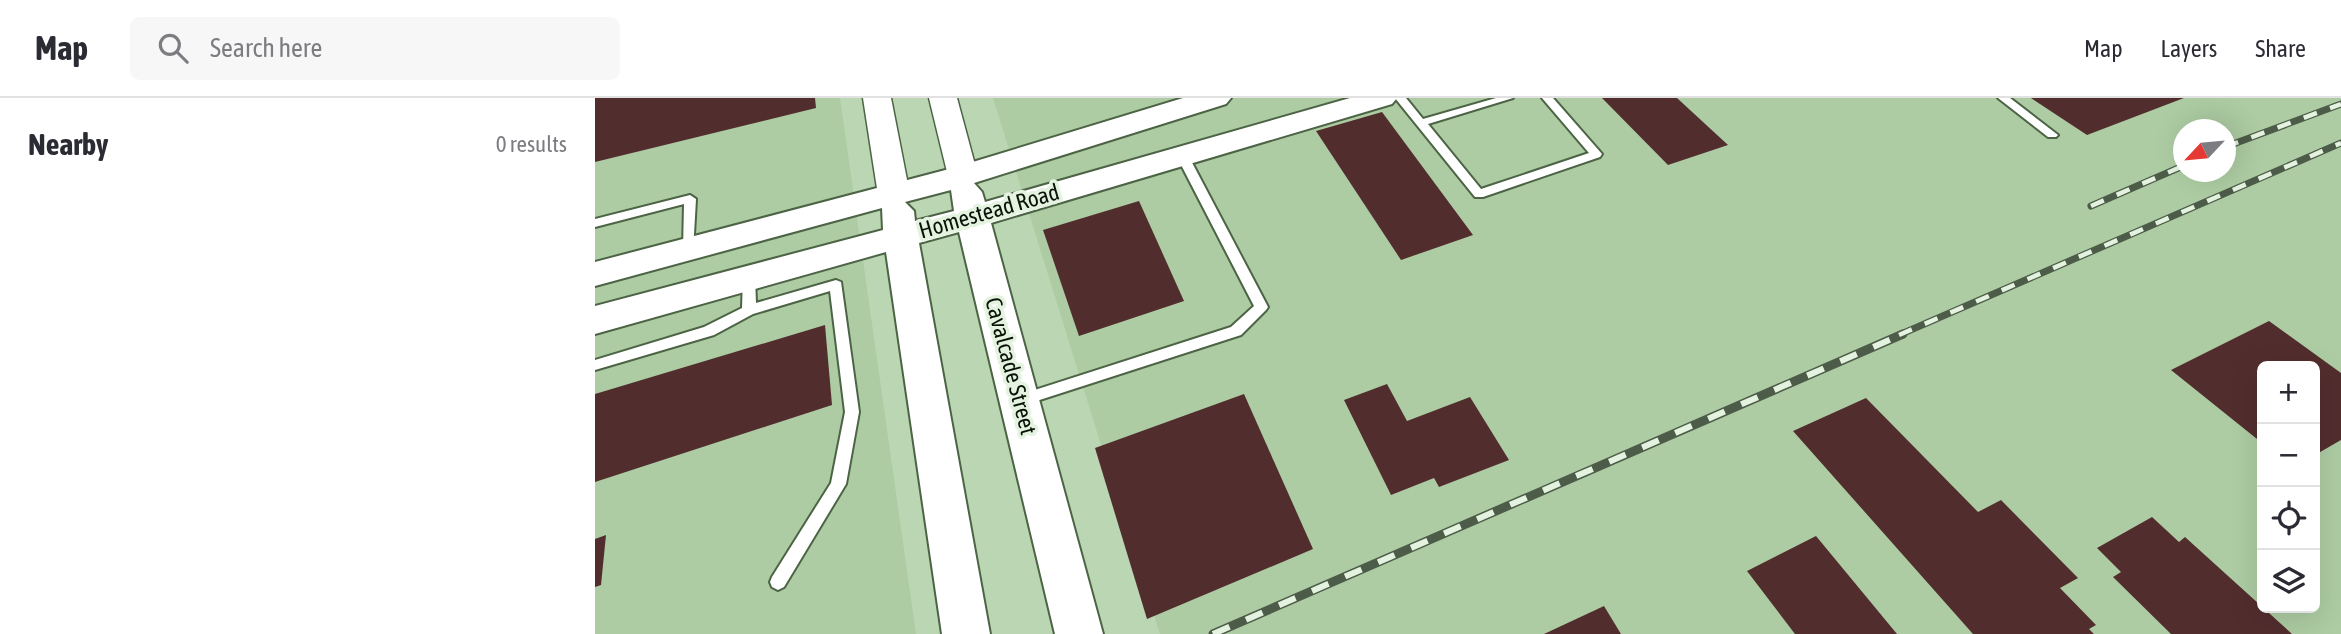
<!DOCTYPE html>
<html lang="en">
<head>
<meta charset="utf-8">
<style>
	:root { --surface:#fff; --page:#f7f7f7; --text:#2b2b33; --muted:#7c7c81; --line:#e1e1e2 }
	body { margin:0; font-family:"Asap Condensed",sans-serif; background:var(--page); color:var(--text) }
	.controls { position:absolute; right:21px; bottom:21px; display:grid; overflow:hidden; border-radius:10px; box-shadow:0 7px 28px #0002 }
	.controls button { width:63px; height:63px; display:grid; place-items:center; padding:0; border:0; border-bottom:2px solid var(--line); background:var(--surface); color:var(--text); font:35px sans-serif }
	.compass { position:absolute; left:1578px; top:21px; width:63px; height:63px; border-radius:50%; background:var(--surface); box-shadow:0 7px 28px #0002; rotate:244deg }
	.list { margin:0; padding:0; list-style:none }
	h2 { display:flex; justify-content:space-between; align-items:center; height:91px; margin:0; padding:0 28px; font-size:30px }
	h2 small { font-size:23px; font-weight:400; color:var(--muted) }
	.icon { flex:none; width:38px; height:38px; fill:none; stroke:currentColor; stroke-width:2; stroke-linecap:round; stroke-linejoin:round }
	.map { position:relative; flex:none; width:1746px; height:536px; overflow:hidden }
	header { display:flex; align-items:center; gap:42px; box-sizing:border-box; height:98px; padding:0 35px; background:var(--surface); border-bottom:2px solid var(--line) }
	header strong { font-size:33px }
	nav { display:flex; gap:38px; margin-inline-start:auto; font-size:24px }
	.search { width:490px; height:63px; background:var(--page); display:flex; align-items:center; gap:18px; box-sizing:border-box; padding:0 24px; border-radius:10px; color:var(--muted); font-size:26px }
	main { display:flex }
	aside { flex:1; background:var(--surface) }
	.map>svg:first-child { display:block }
	.built { fill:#adcca3; fill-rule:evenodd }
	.building { fill:#522d2e }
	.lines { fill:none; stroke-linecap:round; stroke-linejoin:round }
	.service-casing { stroke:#4c6445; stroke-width:4 }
	.tertiary-casing { stroke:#4c6445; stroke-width:3 }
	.secondary-casing { stroke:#4c6445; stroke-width:4 }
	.service { fill:#fff; fill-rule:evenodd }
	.tertiary { fill:#fff; fill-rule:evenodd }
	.secondary { fill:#fff; fill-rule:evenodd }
	.rail-far1-casing { stroke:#4d5c48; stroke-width:7 }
	.rail-casing { stroke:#4d5c48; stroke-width:9 }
	.rail-far1 { stroke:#e4f2e0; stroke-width:4.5; stroke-dasharray:14; stroke-linecap:butt }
	.rail { stroke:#e4f2e0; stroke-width:6; stroke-dasharray:18; stroke-linecap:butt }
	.labels { text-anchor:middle; stroke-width:7; stroke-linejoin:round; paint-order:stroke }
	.street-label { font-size:23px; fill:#091207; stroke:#e4f2e0 }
</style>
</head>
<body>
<header>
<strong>Map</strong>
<div class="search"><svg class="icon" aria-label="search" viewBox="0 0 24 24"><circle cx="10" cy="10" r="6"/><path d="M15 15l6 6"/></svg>Search here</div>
<nav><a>Map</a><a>Layers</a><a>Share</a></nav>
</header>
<main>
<aside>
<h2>Nearby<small>0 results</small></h2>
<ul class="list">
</ul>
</aside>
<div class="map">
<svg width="1746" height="536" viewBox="0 0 1746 536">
	<rect width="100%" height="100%" fill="#bbd6b3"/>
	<g class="built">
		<polygon points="0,0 245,0 321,536 0,536"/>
		<path d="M398,0H1746V536H565ZM1588,32H1630V74H1588ZM1667,268H1720V510H1667Z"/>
	</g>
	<g class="building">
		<polygon points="0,0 220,0 221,10 0,64"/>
		<polygon points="1007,0 1082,0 1133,47 1073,67"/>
		<polygon points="1436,0 1589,0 1492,37"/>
		<polygon points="787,14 878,137 806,162 721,33"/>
		<polygon points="544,103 589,203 484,238 448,132"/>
		<polygon points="1674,223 1746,275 1746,342 1720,357 1720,268 1667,268 1667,345 1576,272"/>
		<polygon points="230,227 237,307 0,384 0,296"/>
		<polygon points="792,286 812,323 875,299 914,362 844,389 839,380 796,397 749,302"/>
		<polygon points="649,296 718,451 552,521 500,350"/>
		<polygon points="1271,300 1383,414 1406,402 1483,480 1465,490 1501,527 1494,531 1499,536 1378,536 1198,333"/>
		<polygon points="1557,419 1584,444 1590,439 1697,536 1576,536 1518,479 1526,474 1502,450"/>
		<polygon points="11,437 6,487 0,489 0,441"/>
		<polygon points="1221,438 1302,536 1200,536 1152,473"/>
		<polygon points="1009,508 1026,536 949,536"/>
	</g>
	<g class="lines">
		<defs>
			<g id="service">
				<polygon points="800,0 811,0 828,21 901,0 918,0 833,26 886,91 994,55 947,0 958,0 1007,56 1005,59 888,99 880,99"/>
				<polygon points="1403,0 1415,0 1463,37 1461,39 1453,39"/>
				<polygon points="587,53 593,57 673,209 671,212 646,237 426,308 421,306 419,302 421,298 636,229 659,208 581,57"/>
				<polygon points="95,97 101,101 98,154 90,154 88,151 89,106 0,129 0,121"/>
				<polygon points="154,174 160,179 161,205 241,182 246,184 264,314 251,386 189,489 183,492 177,489 175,484 177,479 236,385 250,314 235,193 158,216 119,237 0,272 0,262 109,229 147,210 148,179"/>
			</g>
			<g id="tertiary">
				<polygon points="268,0 296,0 315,97 310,104 299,107 288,104 283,97"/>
				<polygon points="334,0 362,0 383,78 379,85 368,88 357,85 353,78"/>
			</g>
			<path id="secondary" d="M588,0H636L631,6L379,85L387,94L390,104L755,0H802L797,6L396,125L508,536H460L364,134L324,145L395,536H347L291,154L0,236V208L288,132L287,110L0,188V164L358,70ZM356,92L359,113L320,123L319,113L310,104Z"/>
		</defs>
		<use href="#service" class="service-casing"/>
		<use href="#tertiary" class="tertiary-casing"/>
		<use href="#secondary" class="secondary-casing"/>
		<use href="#service" class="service"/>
		<use href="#tertiary" class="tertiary"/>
		<use href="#secondary" class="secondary"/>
		<defs>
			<g id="rail-far1">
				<polyline points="1630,49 1746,6"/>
				<polyline points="1496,108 1588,68"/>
				<polyline points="1304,237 1746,45"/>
			</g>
			<polyline id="rail" points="618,536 1308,236"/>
		</defs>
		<use href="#rail-far1" class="rail-far1-casing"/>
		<use href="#rail" class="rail-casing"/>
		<use href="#rail-far1" class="rail-far1"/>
		<use href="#rail" class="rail"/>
	</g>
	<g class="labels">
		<g class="street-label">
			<text transform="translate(394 113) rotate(-16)" y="8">Homestead Road</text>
			<text transform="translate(416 268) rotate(75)" y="8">Cavalcade Street</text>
		</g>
	</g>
</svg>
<div class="controls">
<button>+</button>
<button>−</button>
<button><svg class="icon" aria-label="locate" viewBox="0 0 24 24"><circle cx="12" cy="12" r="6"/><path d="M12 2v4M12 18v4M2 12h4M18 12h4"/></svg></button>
<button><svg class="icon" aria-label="layers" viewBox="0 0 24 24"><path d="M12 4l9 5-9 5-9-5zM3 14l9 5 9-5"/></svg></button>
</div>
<svg class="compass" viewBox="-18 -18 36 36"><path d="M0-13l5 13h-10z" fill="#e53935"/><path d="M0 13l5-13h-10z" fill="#7c7c81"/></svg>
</div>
</main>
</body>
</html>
